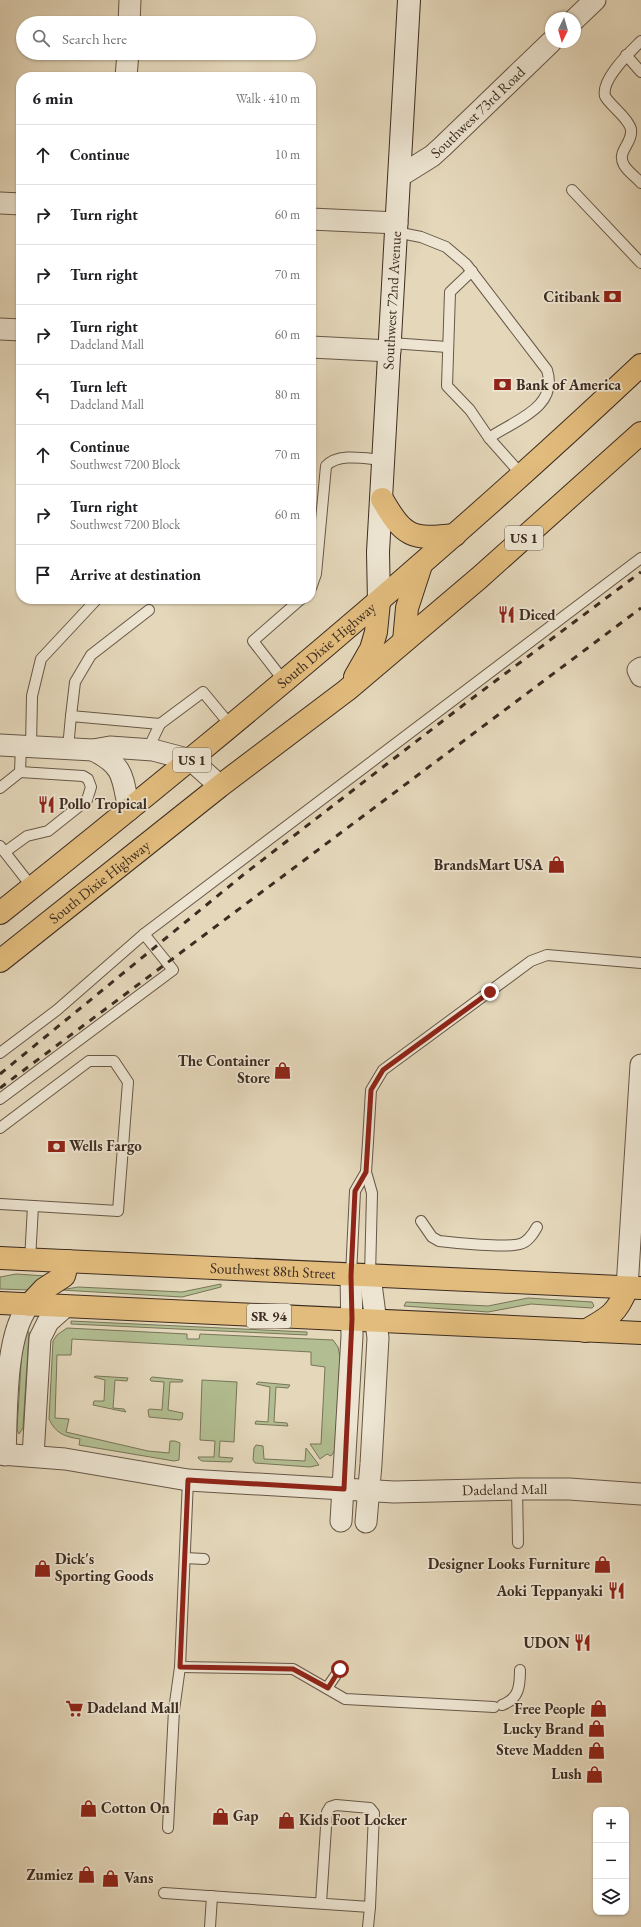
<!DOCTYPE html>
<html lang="en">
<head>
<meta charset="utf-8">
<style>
	:root { --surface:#fff; --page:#f2f2f2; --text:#202124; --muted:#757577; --line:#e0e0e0 }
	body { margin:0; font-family:"EB Garamond",serif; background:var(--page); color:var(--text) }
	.controls { position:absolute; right:12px; bottom:12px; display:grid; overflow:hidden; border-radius:8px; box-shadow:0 1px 3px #0004 }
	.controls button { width:36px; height:36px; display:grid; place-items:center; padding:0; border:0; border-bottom:1px solid var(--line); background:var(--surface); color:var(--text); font:20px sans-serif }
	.compass { position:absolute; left:545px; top:12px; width:36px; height:36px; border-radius:50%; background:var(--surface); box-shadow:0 1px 3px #0004; rotate:185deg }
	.stop { position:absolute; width:12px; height:12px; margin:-9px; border:3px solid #8f2418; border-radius:50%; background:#fff }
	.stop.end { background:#8f2418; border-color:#fff; box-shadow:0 1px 4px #0008 }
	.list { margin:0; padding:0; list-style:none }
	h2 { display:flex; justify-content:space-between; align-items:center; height:52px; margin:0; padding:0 16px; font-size:17px }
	h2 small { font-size:13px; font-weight:400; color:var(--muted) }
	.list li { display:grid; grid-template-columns:26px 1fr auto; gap:12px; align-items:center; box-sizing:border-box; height:60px; padding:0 16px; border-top:1px solid var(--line) }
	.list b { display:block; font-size:15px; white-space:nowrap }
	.list p { margin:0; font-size:13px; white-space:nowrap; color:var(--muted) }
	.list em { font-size:13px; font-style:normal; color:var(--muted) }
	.icon { flex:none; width:22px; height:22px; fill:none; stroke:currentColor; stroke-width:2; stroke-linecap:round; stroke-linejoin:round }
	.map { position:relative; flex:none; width:641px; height:1927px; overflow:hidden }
	.search { position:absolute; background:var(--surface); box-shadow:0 1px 3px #0004; left:16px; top:16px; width:300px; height:44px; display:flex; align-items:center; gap:10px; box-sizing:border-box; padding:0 14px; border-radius:22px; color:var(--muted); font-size:15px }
	.panel { position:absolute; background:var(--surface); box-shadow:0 1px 3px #0004; left:16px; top:72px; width:300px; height:532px; border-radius:16px }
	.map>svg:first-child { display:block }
	.green { fill:#b2be91; stroke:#787559 }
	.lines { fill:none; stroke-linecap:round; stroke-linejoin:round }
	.lane-casing { stroke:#675747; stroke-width:12 }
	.street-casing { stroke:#675747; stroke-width:23 }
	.secondary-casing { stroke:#3d2c21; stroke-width:24 }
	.primary-casing { stroke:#3d2c21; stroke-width:24 }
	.highway-casing { stroke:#3d2c21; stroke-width:24 }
	.lane { stroke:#ede5d2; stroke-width:10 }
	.street { stroke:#ede5d2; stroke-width:21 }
	.secondary { stroke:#ede5d2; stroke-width:22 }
	.primary { stroke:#e2bc7d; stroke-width:22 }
	.highway { stroke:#e2bc7d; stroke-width:22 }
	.rail { stroke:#3d2c21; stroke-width:3; stroke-dasharray:7 7; stroke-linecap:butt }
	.route { stroke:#8f2418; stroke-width:5 }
	.labels { text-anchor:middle; stroke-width:3.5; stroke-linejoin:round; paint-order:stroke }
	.shield { fill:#ede5d2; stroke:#726456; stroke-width:1 }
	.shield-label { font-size:14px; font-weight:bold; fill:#3d2c21 }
	.street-label { font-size:15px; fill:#3d2c21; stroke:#ede5d2 }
	.poi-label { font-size:15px; font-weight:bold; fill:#3d2c21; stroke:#ede5d2; text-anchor:end }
</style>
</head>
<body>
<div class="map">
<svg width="641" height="1927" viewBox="0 0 641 1927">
	<rect width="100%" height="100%" fill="#e4d7ba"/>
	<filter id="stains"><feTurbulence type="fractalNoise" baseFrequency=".005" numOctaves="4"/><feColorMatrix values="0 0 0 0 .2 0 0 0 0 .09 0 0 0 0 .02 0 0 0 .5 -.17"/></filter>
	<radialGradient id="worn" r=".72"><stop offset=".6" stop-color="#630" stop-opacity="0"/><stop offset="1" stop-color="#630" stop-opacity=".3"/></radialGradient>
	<g class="green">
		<polygon points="16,1274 46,1276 31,1290 0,1289 0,1277"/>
		<polygon points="221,1284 221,1287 182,1297 61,1290 78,1287 182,1292"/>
		<polygon points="528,1298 592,1302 594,1306 592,1308 531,1304 488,1312 404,1306 406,1302 488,1306"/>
		<polygon points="71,1321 307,1332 307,1335 71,1324"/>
		<path d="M67,1328L187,1334V1339H199L200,1334L333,1340L338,1347L340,1357L335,1450L331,1456L327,1454L320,1459L310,1444H321L325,1367L311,1365V1352L72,1339L71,1355H57L55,1418L69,1419L66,1432L148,1451L169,1453L170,1441H175L180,1443L179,1460L174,1461L79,1445L80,1439C65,1437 55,1433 49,1419L53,1341L57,1335Z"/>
		<polygon points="23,1331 29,1332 23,1428 19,1434 17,1430"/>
		<polygon points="96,1376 128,1378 127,1381 115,1380 113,1408 124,1409 126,1412 93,1405 94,1401 104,1401 105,1380 94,1377"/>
		<polygon points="152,1377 183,1380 182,1382 170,1382 168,1410 183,1413 182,1419 180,1420 149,1417 148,1410 150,1409 162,1410 164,1382 151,1381 150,1379"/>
		<polygon points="202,1380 237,1382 234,1442 220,1441 219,1457 233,1458 231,1462 202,1461 199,1459 198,1457 214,1457 215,1441 200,1440"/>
		<polygon points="258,1382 290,1385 288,1388 276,1387 274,1422 287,1423 288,1426 255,1424 256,1421 268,1422 270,1387 256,1384"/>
		<polygon points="256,1445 263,1446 264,1459 305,1461 306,1448 319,1465 310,1467 255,1463 253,1460 254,1448"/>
	</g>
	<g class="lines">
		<defs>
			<g id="lane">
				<path d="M641,41C630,52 601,79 605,96C607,100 613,106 617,110C622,115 629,122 631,129C633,144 616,151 624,165C628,172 636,177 641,183"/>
				<polyline points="626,55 641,72"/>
				<polyline points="572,190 641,263"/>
				<path d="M396,232L421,237L446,247L466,264L547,370C559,408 513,421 489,438"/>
				<polyline points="472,271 450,292 447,386 470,410 489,438 521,474"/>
				<polyline points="391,343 447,347"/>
				<path d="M311,588L316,574L326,466C339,452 367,459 384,460"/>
				<polyline points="284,681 253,641 301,599"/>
				<polyline points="71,716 75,682 91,655 149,610"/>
				<polyline points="31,747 32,696 41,659 97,599"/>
				<polyline points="68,748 71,716 160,724"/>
				<polyline points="148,749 160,724 203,692 231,726"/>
				<polyline points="0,788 20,772 21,746"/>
				<polyline points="0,846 32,887"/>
				<polyline points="5,852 27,836 48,831 87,800 91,787 88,779 83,776 20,772"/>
				<polyline points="0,1053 57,1010 144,934 641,558"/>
				<polyline points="0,1099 173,970 144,934"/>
				<polyline points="0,1128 89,1061 114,1061 128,1082 118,1211 0,1204"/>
				<path d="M421,1221L432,1237L439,1241C455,1243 506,1248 520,1244C528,1242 533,1234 537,1227"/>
				<polyline points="30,1260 33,1206"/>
				<polyline points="351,1275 355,1191 366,1172"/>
				<polyline points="370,1276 372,1193 366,1172 368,1142 371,1090 383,1070 531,961 547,955 641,963"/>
				<polyline points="517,1489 518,1543"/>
				<polyline points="185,1558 204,1559"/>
				<polyline points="180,1667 293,1669 345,1699 494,1707"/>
				<polyline points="327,1688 340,1669"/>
				<path d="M502,1705C519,1699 520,1686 520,1670"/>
				<polyline points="168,1828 174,1710 180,1667 188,1480"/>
				<polyline points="164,1893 370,1907 374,1813 370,1808 336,1805 330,1807 327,1812 321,1903"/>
				<polyline points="210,1927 212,1896"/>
				<polyline points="368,1927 370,1907"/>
			</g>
			<g id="street">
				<polyline points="575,19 595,0"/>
				<polyline points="129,23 130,0"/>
				<polyline points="126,77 128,53"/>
				<path id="s1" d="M400,176L432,156L442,147L551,42"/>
				<polyline points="0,203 21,204"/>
				<polyline points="311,219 397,223"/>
				<polyline points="0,329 21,330"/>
				<polyline points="311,347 390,351"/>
				<polyline points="641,668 638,670 641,676"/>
				<polyline points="0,745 93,750 110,747 153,750 191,760 220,786"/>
				<path d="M93,750C125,766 122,777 129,810"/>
				<polyline points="627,1288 641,1065"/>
				<path id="s2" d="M0,1454L65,1459L188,1480L394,1492L517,1489H569L641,1494"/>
				<path d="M5,1455C7,1414 4,1336 29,1305"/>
				<polyline points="33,1456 40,1338 48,1322 66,1306"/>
				<polyline points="341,1521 352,1336 351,1275"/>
				<polyline points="366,1522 371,1464 378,1338 370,1276"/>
			</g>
			<g id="secondary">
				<path id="s3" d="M379,602L378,552L409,0"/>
			</g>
			<g id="primary">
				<path id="s4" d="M0,1258L641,1288"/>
				<polyline points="0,1303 641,1333"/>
				<polyline points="29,1305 44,1289 64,1276 68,1261"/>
				<path d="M585,1331C608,1318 617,1314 627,1288"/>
			</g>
			<g id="highway">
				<path d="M382,499C404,537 411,540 455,535"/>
				<polyline points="404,641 407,608 421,565"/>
				<polyline points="355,677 371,649 376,632 379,602"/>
				<path id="s5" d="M0,913C220,738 436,558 641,365"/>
				<path id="s6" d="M0,961L220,786L347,690L479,578L641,433"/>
			</g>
		</defs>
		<use href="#lane" class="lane-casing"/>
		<use href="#street" class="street-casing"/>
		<use href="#secondary" class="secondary-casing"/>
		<use href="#primary" class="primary-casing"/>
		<use href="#highway" class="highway-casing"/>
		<use href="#lane" class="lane"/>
		<use href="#street" class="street"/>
		<use href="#secondary" class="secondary"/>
		<use href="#primary" class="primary"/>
		<use href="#highway" class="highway"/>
		<g class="rail">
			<polyline points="0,1074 243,875 466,703 641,572"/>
			<polyline points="0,1088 641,608"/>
		</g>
	</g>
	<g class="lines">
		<polyline class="route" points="340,1669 328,1688 293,1669 180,1667 188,1480 344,1489 352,1319 351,1276 355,1191 366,1172 371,1090 383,1070 490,992"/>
	</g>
	<defs>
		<symbol id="bank-bare" viewBox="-9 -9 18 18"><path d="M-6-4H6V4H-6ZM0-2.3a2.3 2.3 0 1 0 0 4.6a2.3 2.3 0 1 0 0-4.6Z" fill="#8f2418" stroke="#ede5d2" stroke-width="2.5" paint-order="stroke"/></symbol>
		<symbol id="restaurant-bare" viewBox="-9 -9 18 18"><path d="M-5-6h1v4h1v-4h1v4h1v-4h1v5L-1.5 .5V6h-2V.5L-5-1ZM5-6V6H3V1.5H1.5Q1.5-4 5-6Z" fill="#8f2418" stroke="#ede5d2" stroke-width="2.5" paint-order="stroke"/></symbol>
		<symbol id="shop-bare" viewBox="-9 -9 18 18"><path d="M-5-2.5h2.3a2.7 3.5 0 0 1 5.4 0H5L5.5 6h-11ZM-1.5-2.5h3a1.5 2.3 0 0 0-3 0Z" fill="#8f2418" stroke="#ede5d2" stroke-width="2.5" paint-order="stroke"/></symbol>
		<symbol id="supermarket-bare" viewBox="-9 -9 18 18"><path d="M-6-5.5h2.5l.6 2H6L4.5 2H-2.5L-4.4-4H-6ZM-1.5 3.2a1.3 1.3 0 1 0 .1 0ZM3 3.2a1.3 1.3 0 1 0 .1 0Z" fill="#8f2418" stroke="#ede5d2" stroke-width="2.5" paint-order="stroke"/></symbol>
	</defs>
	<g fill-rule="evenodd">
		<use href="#bank-bare" x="600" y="284" width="25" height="25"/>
		<use href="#bank-bare" x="490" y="372" width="25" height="25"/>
		<use href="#restaurant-bare" x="494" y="602" width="25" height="25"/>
		<use href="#restaurant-bare" x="34" y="792" width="25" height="25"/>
		<use href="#shop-bare" x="544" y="852" width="25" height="25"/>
		<use href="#shop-bare" x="270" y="1058" width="25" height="25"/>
		<use href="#bank-bare" x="44" y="1134" width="25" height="25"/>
		<use href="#shop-bare" x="590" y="1552" width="25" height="25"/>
		<use href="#shop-bare" x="30" y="1556" width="25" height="25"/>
		<use href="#restaurant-bare" x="604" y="1578" width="25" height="25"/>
		<use href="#restaurant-bare" x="570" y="1630" width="25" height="25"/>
		<use href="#supermarket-bare" x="62" y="1696" width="25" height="25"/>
		<use href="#shop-bare" x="586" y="1696" width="25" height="25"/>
		<use href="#shop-bare" x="584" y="1716" width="25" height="25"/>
		<use href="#shop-bare" x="584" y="1738" width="25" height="25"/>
		<use href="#shop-bare" x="582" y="1762" width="25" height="25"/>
		<use href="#shop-bare" x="76" y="1796" width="25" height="25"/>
		<use href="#shop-bare" x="208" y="1804" width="25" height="25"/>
		<use href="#shop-bare" x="274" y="1808" width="25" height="25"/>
		<use href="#shop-bare" x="74" y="1862" width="25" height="25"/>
		<use href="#shop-bare" x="98" y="1866" width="25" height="25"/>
	</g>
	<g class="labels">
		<g class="shield">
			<rect x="505" y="526" width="38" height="24" rx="3"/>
			<rect x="173" y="748" width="38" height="24" rx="3"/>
			<rect x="247" y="1304" width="44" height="24" rx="3"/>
		</g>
		<g class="shield-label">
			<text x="524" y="543">US 1</text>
			<text x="192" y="765">US 1</text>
			<text x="269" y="1321">SR 94</text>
		</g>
		<g class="street-label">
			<text dy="5" stroke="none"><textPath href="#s1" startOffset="101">Southwest 73rd Road</textPath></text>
			<text dy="5" stroke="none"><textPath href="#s3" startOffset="302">Southwest 72nd Avenue</textPath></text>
			<text dy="5" stroke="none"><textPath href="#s5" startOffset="422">South Dixie Highway</textPath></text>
			<text dy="5" stroke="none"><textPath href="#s6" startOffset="127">South Dixie Highway</textPath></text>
			<text dy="5" stroke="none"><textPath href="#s4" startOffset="273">Southwest 88th Street</textPath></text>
			<text dy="5" stroke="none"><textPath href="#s2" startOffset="507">Dadeland Mall</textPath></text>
		</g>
		<g class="poi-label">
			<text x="600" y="302">Citibank</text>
			<text x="516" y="390" text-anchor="start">Bank of America</text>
			<text x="519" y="620" text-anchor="start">Diced</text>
			<text x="59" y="809" text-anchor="start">Pollo Tropical</text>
			<text x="543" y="870">BrandsMart USA</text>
			<text x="270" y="1066">The Container<tspan x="270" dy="17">Store</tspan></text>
			<text x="69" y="1151" text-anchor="start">Wells Fargo</text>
			<text x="55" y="1564" text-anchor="start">Dick's<tspan x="55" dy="17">Sporting Goods</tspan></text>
			<text x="590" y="1569">Designer Looks Furniture</text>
			<text x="603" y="1596">Aoki Teppanyaki</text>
			<text x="570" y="1648">UDON</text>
			<text x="87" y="1713" text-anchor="start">Dadeland Mall</text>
			<text x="585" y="1714">Free People</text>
			<text x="584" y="1734">Lucky Brand</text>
			<text x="583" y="1755">Steve Madden</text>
			<text x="582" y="1779">Lush</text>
			<text x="101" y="1813" text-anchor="start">Cotton On</text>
			<text x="233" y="1821" text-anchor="start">Gap</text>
			<text x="299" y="1825" text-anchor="start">Kids Foot Locker</text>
			<text x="73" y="1880">Zumiez</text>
			<text x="124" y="1883" text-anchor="start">Vans</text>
		</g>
	</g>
	<rect width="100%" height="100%" filter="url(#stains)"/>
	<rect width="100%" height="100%" fill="url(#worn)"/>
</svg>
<div class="controls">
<button>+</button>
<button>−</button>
<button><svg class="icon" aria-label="layers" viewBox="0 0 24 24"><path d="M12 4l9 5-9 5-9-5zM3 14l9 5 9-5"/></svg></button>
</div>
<svg class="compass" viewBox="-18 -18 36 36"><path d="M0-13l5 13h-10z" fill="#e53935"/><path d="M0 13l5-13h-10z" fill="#757577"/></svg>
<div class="stop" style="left:340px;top:1669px"></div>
<div class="stop end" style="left:490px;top:992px"></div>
<div class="search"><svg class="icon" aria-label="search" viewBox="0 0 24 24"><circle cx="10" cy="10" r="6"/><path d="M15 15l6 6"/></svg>Search here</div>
<section class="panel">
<h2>6 min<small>Walk · 410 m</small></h2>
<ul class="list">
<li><svg class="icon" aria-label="ahead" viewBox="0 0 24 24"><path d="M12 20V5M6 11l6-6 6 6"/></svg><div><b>Continue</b></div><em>10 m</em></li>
<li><svg class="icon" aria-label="right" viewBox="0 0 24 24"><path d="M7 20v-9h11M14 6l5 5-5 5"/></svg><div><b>Turn right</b></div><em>60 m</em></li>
<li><svg class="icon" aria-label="right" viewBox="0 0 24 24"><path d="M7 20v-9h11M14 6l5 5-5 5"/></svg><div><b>Turn right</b></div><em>70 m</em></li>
<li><svg class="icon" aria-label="right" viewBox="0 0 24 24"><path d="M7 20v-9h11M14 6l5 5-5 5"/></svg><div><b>Turn right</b><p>Dadeland Mall</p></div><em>60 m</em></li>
<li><svg class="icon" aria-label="left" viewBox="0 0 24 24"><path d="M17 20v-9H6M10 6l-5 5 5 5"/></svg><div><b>Turn left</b><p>Dadeland Mall</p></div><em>80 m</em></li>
<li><svg class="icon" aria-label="ahead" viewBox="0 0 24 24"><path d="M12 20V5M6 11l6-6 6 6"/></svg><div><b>Continue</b><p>Southwest 7200 Block</p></div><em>70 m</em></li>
<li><svg class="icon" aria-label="right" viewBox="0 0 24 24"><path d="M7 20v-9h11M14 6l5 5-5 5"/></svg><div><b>Turn right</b><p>Southwest 7200 Block</p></div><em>60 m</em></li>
<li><svg class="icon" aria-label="arrive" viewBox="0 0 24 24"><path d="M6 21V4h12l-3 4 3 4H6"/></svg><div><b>Arrive at destination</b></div></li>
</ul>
</section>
</div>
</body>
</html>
